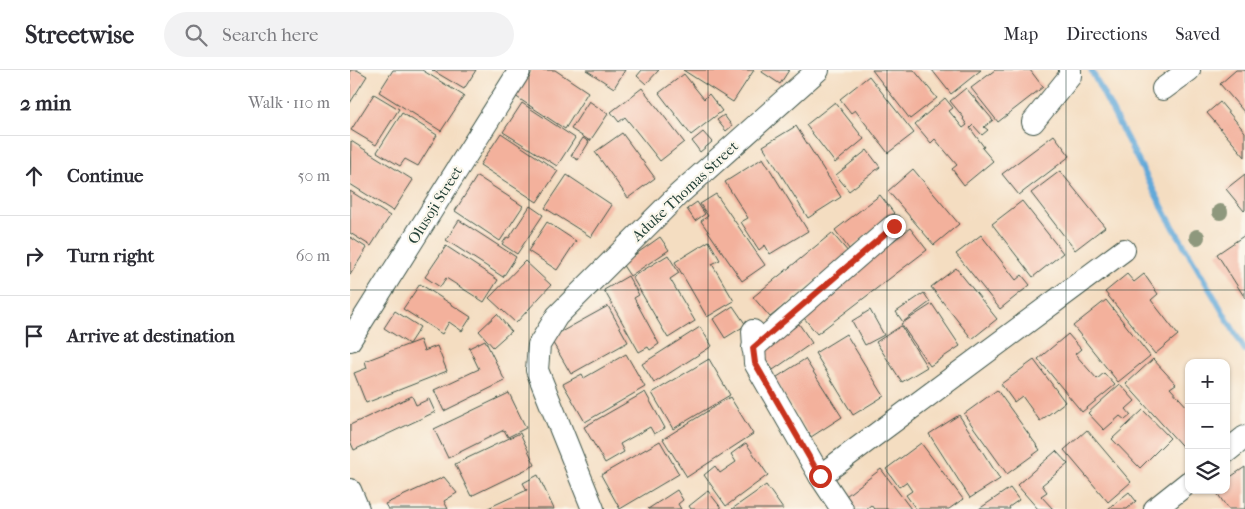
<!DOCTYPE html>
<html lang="en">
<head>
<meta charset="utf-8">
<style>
	:root { --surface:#fff; --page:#f2f2f3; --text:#2b2b33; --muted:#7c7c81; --line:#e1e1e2 }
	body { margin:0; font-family:"IM FELL French Canon",serif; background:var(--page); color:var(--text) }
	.controls { position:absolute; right:15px; bottom:15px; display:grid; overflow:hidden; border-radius:10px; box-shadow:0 1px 4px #0004 }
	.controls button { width:45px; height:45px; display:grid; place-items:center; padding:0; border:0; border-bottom:1px solid var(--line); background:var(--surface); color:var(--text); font:25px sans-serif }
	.stop { position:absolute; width:15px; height:15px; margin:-11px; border:4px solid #c8321e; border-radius:50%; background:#fff }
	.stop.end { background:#c8321e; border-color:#fff; box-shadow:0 1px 5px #0008 }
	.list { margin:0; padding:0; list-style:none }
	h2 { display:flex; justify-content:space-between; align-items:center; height:65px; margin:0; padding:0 20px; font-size:21px }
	h2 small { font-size:16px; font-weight:400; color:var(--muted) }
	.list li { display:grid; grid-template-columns:32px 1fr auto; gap:15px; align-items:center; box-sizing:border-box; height:80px; padding:0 20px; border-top:1px solid var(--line) }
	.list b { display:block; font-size:19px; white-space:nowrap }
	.list em { font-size:16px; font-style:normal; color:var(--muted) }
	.icon { flex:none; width:28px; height:28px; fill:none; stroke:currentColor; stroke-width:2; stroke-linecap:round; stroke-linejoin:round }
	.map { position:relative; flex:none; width:895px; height:439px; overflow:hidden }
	header { display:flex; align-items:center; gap:30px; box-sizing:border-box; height:70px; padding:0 25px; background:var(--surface); border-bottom:1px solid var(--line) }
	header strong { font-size:24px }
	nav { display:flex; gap:28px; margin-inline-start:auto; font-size:18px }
	.search { width:350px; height:45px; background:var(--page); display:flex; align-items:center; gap:12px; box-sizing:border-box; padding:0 18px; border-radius:28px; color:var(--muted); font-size:19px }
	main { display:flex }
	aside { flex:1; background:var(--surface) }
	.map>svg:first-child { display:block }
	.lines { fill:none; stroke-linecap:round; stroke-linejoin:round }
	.stream { stroke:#62a9d9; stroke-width:6 }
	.building { fill:#f3b19c }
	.minor-casing { stroke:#3f5549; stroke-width:24 }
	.minor { stroke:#fff; stroke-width:22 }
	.tree { fill:#8e987d }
	.route { stroke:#c8321e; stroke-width:6 }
	.grid { fill:none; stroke:#1f3d34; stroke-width:1; stroke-opacity:0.55 }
	.labels { text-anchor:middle; stroke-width:4.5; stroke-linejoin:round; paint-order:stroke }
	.street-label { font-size:15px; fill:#1f3d34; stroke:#fbf7ec }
</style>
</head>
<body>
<header>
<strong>Streetwise</strong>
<div class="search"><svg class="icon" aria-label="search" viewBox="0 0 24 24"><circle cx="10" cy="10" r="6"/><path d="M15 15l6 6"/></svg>Search here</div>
<nav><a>Map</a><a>Directions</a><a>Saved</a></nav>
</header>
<main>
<aside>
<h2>2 min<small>Walk · 110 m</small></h2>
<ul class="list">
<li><svg class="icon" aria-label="ahead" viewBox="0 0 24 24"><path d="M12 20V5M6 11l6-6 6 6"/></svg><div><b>Continue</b></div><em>50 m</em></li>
<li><svg class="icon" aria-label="right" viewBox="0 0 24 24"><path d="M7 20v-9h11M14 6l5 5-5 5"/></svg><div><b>Turn right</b></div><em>60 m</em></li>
<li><svg class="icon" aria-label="arrive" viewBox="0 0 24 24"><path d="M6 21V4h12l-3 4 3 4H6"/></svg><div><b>Arrive at destination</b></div></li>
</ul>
</aside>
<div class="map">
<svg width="895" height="439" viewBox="0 0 895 439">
	<rect width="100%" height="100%" fill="#fbf7ec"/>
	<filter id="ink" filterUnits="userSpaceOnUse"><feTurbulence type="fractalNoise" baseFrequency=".02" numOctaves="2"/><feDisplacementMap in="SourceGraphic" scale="10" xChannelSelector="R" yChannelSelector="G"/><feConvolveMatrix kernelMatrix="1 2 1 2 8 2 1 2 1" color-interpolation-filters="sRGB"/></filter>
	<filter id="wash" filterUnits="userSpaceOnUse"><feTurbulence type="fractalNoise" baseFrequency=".0096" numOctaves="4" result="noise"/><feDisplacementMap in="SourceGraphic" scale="20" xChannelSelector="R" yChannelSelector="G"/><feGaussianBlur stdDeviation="1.12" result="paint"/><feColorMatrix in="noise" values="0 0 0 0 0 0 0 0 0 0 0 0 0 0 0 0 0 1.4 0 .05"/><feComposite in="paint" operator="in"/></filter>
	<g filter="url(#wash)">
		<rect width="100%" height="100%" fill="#f4ddc1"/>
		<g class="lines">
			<polyline class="stream" points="741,0 817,146 895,280"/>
		</g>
		<g id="blocks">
			<g class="building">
				<polygon points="0,0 7,0 17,6 0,33"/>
				<polygon points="43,0 72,0 114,26 91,61 29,22"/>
				<polygon points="82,0 126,0 114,19"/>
				<polygon points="182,0 205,0 238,22 215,59 165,26"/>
				<polygon points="236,0 275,0 264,18"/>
				<polygon points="292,0 309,0 296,14 287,6"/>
				<polygon points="333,0 404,0 383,32"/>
				<polygon points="413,0 439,0 430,14 412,2"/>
				<polygon points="522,0 564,0 587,28 560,49"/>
				<polygon points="582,0 631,0 601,24"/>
				<polygon points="645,0 680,0 693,17 648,52 621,18"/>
				<polygon points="886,0 895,0 895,43 870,14"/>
				<polygon points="334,4 354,29 359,24 372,41 341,65 309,23"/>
				<polygon points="519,6 564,63 538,83 505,40 501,43 490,29"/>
				<polygon points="292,18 334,72 310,91 275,47 269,52 261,42"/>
				<polygon points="616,18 643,50 634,57 638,60 632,65 623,55 620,58 634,77 632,78 643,91 614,115 602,99 607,95 585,69 581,73 565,54 595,28 603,38 599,41 613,58 617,55 613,49 614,48 600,31"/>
				<polygon points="24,24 49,39 26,75 1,60"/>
				<polygon points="239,31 258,44 240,71 221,59"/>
				<polygon points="485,32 514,69 485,93 456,55"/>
				<polygon points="870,32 895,62 895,87 857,43"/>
				<polygon points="172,33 225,68 207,96 153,62"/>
				<polygon points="52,43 87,65 68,96 55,89 50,96 27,82"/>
				<polygon points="374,45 382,56 376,61 367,50"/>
				<polygon points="446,56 491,127 458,148 413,76"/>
				<polygon points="353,62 362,72 350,82 342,71"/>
				<polygon points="151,63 208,101 187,132 130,95"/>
				<polygon points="272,63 305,108 278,128 245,82"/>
				<polygon points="704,65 720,86 669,125 652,104"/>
				<polygon points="233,68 239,72 228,90 221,86"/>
				<polygon points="1,71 63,110 43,141 0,114"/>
				<polygon points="517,80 530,97 499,121 486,105"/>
				<polygon points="413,88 458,161 420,184 415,175 409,180 391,152 398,148 375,112"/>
				<polygon points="563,99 609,154 584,175 538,121"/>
				<polygon points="710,101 755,157 725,180 681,123"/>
				<polygon points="895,104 895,140 894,141 876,119"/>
				<polygon points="217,105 262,135 241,167 195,138"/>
				<polygon points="127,106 173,136 150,171 105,141"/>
				<polygon points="0,121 40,146 21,176 0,163"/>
				<polygon points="366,124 415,195 392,211 351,151 358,146 350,134"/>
				<polygon points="530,125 544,143 499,179 485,160"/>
				<polygon points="672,131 713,183 683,207 642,154"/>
				<polygon points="347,132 355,144 345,151 337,139"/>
				<polygon points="180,136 193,145 167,184 152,174 157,167 159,168"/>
				<polygon points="109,150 166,187 153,207 96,170"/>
				<polygon points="197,152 226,171 207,200 178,181"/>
				<polygon points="560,158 577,180 467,264 450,243"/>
				<polygon points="482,163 499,183 420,247 403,227"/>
				<polygon points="631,165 666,210 672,205 680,215 650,239 606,184"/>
				<polygon points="895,165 895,228 867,184"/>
				<polygon points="0,167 17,178 0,205"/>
				<polygon points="310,167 319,180 280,206 272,194"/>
				<polygon points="359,171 370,190 362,194 384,231 357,247 325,192"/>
				<polygon points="96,176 148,210 134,232 96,208 90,217 75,207"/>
				<polygon points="318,185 329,203 320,209 345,251 318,268 282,207"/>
				<polygon points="175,191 201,215 166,253 139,228"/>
				<polygon points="606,198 647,249 622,269 581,217"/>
				<polygon points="777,204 784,212 794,204 808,224 801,230 828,265 805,284 755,222"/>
				<polygon points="278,206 289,225 284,228 309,274 300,280 298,277 289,282 254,220"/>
				<polygon points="70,214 121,247 112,261 99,252 92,264 53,239"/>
				<polygon points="574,223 580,232 553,252 546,242"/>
				<polygon points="756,230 800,286 768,312 723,256"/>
				<polygon points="582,234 610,276 580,296 551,254"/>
				<polygon points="258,236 278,272 221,304 200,268"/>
				<polygon points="383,236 396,255 375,268 363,249"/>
				<polygon points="520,240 534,265 515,275 502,251"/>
				<polygon points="45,241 70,257 59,274 34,258"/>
				<polygon points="147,244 161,261 143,277 129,261"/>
				<polygon points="449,254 462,273 423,300 410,281"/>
				<polygon points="551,256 577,297 552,312 526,272"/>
				<polygon points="350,257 362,276 304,313 292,294"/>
				<polygon points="496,264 534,326 503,345 465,283"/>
				<polygon points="718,264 731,279 725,284 747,309 754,303 765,315 732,342 688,289"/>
				<polygon points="70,270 74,281 87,276 97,301 16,333 4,303 17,298 15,291"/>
				<polygon points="135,270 155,311 94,341 84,320 129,299 119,278"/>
				<polygon points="276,284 295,317 235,352 213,314 232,304 234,308"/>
				<polygon points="359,289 380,325 323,359 302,323"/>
				<polygon points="455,289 492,347 461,367 424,309"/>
				<polygon points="803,289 826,314 820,318 839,339 839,384 776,314"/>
				<polygon points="684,290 715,332 690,351 672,326 664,332 651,314"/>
				<polygon points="770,314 785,331 776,339 781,345 775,350 770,346 754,360 738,343"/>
				<polygon points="647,320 690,380 657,404 614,344"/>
				<polygon points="295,322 315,358 304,364 300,357 270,374 274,382 255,393 234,357"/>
				<polygon points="159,323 176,358 158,367 154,360 98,388 84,359"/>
				<polygon points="62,326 66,335 79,329 85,342 4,380 0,371 0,355"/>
				<polygon points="380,327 403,364 337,407 313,369"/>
				<polygon points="793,340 820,368 790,398 762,369"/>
				<polygon points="609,345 650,409 620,428 579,364"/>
				<polygon points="737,360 781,412 758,432 714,380"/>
				<polygon points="170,363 185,395 121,426 105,394"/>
				<polygon points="310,371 329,404 270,439 251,405"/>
				<polygon points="396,373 418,405 376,436 354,405 365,396 370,403 386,392 381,384"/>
				<polygon points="571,373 613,429 599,439 566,439 556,425 562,421 556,412 549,417 536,399"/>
				<polygon points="706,381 718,394 692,415 697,422 691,426 703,439 688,439 667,415"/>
				<polygon points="895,397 895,439 878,439 865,420 876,420 876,410"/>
				<polygon points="531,399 561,439 524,439 521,435 516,439 500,439 492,429"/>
				<polygon points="188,405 204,439 136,439 177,420 173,413"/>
				<polygon points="94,407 107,423 94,431 98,439 38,439 35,434"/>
				<polygon points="416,415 433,439 382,439"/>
				<polygon points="660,418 669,430 659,437 660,439 629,439"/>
				<polygon points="327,420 333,430 328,434 331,439 298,439"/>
				<polygon points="358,421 372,439 341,439 339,436"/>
				<polygon points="779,422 786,431 777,439 758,439"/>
			</g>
		</g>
	</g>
	<g filter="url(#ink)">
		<use href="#blocks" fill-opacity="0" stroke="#3f5549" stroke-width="1"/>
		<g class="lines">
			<defs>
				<g id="minor">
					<polyline points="813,19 839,0"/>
					<polyline points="683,52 720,6 720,0"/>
					<polyline points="403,261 405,293 470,406 492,439"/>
					<polyline points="0,270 170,0"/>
					<polyline points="403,278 543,156"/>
					<polyline points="876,382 895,367"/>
					<polyline points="470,406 774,180"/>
					<polyline points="0,420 8,439"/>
					<polyline points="243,439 187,300 189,275 207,246 328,125 468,0"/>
					<polyline points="805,439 839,412"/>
				</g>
			</defs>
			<use href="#minor" class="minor-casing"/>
			<use href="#minor" class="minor"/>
		</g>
		<g class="tree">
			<circle cx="870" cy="142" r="8"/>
			<circle cx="847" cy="167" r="8"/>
		</g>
	</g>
	<g class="lines" filter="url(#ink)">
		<polyline class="route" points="470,406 405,293 403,278 544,156"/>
	</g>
	<path class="grid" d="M179,0V439M358,0V439M537,0V439M716,0V439M0,220H895"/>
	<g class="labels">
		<g class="street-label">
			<text transform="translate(335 121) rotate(-43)" y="5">Aduke Thomas Street</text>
			<text transform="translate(85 135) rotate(-58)" y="5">Olusoji Street</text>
		</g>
	</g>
</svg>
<div class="controls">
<button>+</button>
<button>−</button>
<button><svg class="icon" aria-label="layers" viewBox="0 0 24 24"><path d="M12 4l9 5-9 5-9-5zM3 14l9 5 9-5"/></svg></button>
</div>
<div class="stop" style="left:470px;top:406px"></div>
<div class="stop end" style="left:544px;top:156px"></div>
</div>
</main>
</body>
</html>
